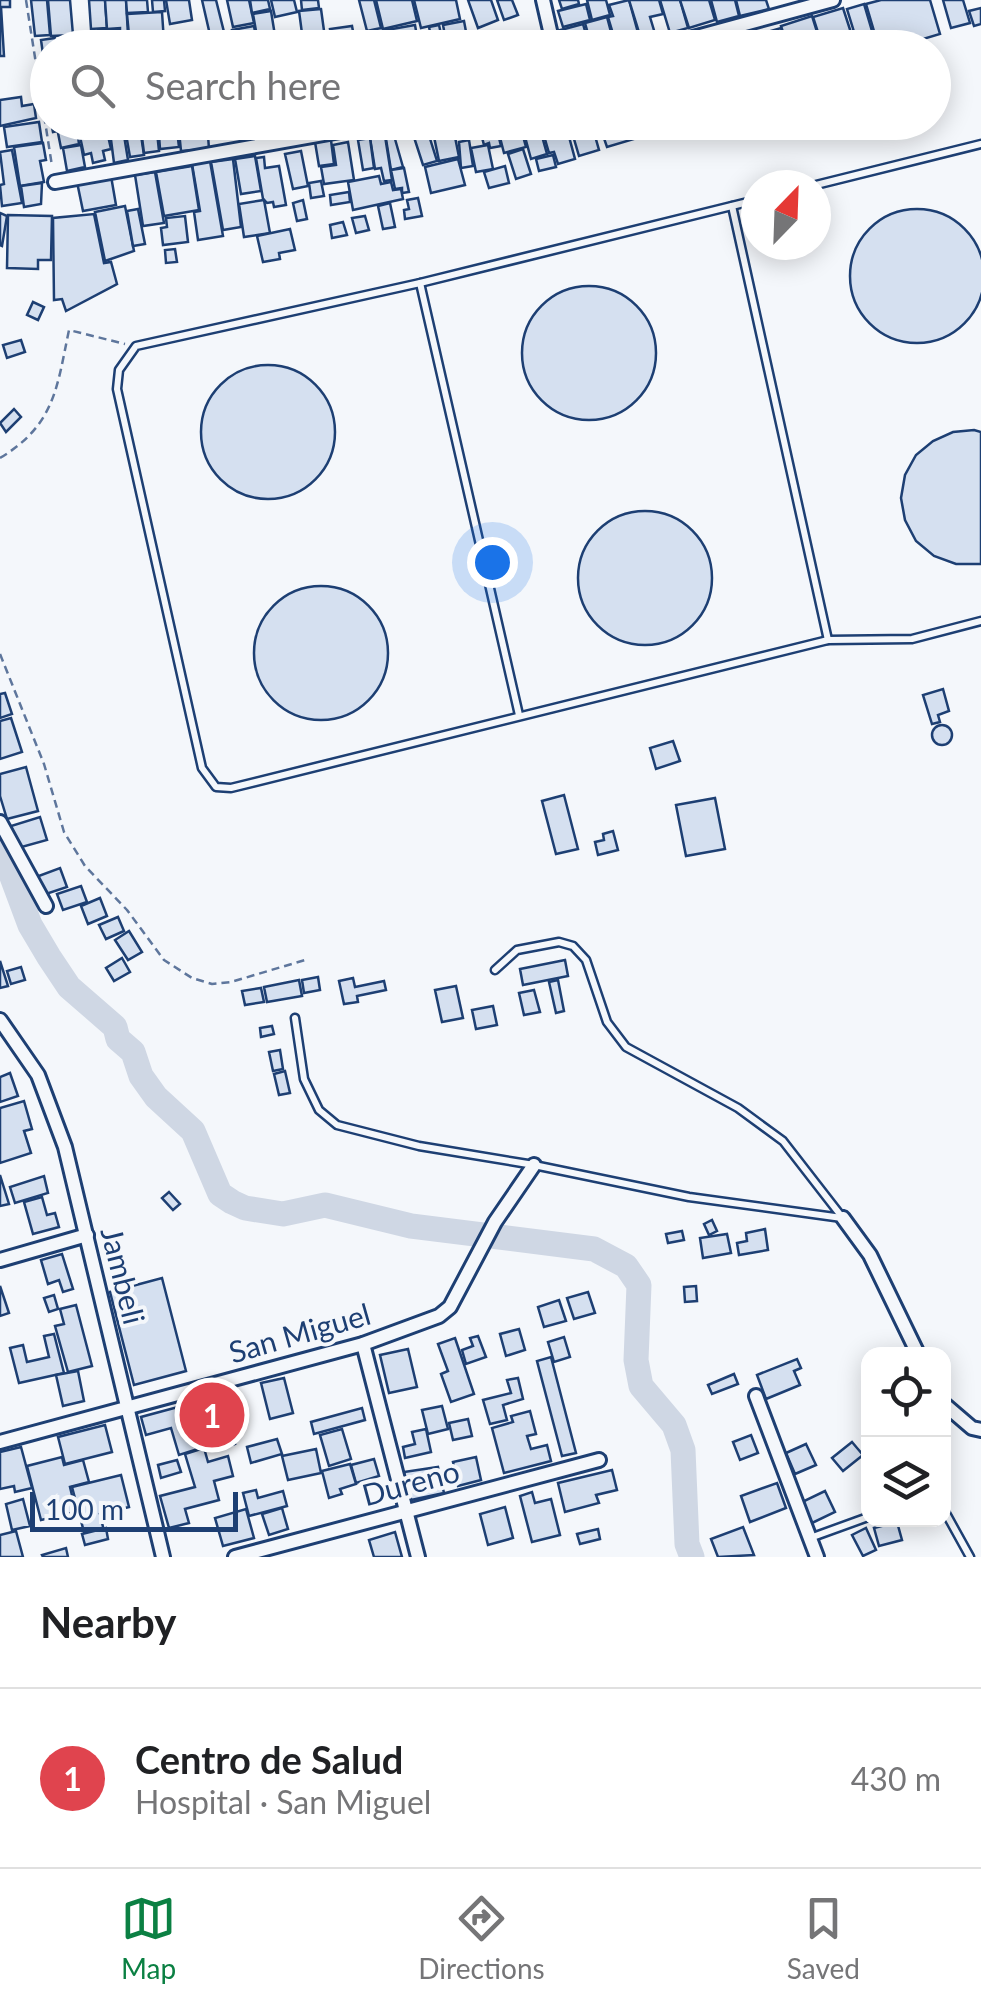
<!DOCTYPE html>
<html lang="en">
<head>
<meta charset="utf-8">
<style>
	:root { --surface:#fff; --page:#f6f6f6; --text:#202124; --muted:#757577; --line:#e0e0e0; --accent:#0b8043 }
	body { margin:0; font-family:Lato,sans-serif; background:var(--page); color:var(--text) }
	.controls { position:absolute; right:30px; bottom:30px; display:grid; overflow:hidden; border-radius:20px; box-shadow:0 5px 25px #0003 }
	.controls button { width:90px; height:90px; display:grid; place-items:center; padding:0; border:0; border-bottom:2px solid var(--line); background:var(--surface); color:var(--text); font:50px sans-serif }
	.compass { position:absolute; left:741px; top:170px; width:90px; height:90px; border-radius:50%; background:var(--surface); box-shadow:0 5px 25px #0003; rotate:23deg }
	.scale { position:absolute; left:30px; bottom:25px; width:208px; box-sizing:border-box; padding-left:10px; border:5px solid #1d3f73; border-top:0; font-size:28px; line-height:35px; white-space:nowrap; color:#1d3f73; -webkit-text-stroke:8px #f4f7fb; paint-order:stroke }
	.you { position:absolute; left:492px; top:562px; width:35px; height:35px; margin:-25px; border:8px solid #fff; border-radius:50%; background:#1a73e8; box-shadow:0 0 0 15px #1a73e833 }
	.badge { display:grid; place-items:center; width:65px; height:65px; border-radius:50%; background:var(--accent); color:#fff; font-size:32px; font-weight:700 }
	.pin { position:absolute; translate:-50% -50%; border:5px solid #fff; box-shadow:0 2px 10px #0006 }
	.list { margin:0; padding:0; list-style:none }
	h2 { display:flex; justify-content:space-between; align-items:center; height:130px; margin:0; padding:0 40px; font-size:42px }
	h2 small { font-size:32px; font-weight:400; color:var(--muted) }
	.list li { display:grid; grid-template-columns:65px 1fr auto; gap:30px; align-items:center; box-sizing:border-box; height:180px; padding:0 40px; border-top:2px solid var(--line) }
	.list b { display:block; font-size:38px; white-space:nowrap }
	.list p { margin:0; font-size:32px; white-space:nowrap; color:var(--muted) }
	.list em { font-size:32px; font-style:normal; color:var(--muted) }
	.icon { flex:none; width:55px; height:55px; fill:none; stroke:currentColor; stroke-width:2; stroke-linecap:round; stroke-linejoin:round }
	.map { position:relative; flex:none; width:981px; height:1557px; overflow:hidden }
	.search { position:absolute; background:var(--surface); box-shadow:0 5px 25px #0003; left:30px; right:30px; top:30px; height:110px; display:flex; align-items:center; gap:25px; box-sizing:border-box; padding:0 35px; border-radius:55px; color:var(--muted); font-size:38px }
	.sheet { height:310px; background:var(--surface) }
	nav { display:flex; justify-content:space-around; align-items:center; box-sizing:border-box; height:140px; border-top:2px solid var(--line); background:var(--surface); font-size:28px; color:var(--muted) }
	nav a { display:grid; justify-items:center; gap:5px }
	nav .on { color:var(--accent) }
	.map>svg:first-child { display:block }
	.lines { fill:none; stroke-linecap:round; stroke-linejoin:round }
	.river { stroke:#cfd7e4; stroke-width:25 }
	.building { fill:#d5e0f0; stroke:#1d3f73; stroke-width:2.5 }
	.lane-casing { stroke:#1d3f73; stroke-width:11 }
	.street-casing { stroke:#1d3f73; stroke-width:18 }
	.path { stroke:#5e769c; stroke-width:2.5; stroke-dasharray:8 5; stroke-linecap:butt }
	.lane { stroke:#f4f7fb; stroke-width:6 }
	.street { stroke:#f4f7fb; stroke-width:12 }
	.labels { text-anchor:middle; stroke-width:8; stroke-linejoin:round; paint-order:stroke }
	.street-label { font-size:30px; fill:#1d3f73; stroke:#f4f7fb }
</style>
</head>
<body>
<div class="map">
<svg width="981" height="1557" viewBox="0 0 981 1557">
	<rect width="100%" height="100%" fill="#f4f7fb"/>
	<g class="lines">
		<polyline class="river" points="0,845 30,925 49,957 69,987 115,1027 118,1039 133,1052 141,1076 156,1097 193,1131 220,1194 232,1202 245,1208 283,1214 325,1205 411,1226 594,1249 626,1266 639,1285 636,1360 641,1386 674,1425 683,1450 687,1544 692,1557"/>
	</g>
	<g class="building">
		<polygon points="0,0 10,0 10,7 1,7 4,56 0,56"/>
		<polygon points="31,0 47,0 50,35 35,36"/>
		<polygon points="48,0 70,0 73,35 51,36"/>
		<polygon points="89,0 105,0 107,28 91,29"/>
		<polygon points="105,0 126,0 128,35 120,36 120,28 107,29"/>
		<polygon points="126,0 147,0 148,12 127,13"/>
		<polygon points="152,0 164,0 165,11 153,12"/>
		<polygon points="166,0 189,0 192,20 170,24"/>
		<polygon points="202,0 216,0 228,48 213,48"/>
		<polygon points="227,0 249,0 254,23 233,27"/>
		<polygon points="250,0 268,0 270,9 252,13"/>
		<polygon points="271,0 294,0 297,12 275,17"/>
		<polygon points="301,0 318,0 319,8 302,10"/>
		<polygon points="359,0 374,0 381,28 367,31"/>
		<polygon points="376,0 412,0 417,21 383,29"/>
		<polygon points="414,0 456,0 460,19 421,28"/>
		<polygon points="468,0 491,0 498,20 478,28"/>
		<polygon points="497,0 512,0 518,15 504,20"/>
		<polygon points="559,0 578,0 579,4 562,9"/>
		<polygon points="587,0 606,0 610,15 592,20"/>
		<polygon points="629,0 640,40 617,47 608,17 613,16 609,5"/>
		<polygon points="629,0 659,0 663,14 650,17 656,37 642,42"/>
		<polygon points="660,0 680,0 688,28 670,33"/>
		<polygon points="680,0 709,0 715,20 689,28"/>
		<polygon points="711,0 735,0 739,16 717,22"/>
		<polygon points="736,0 766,0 769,9 740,16"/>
		<polygon points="881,0 930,0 940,34 893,48 879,48 866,4"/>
		<polygon points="943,0 963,0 970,23 951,28"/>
		<polygon points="586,4 590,20 563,27 558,11"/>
		<polygon points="864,4 877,48 859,48 847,9"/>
		<polygon points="843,8 856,48 823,48 813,17"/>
		<polygon points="981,8 981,24 974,26 969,11"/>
		<polygon points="321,9 325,38 303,41 299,11"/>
		<polygon points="271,11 277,48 259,48 253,14"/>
		<polygon points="162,12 164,42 137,43 137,35 129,35 127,14"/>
		<polygon points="812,16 822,48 788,48 781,26"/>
		<polygon points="607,17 615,47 592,48 585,23"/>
		<polygon points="464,21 467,37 446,41 443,25"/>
		<polygon points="583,24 590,48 561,48 557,31"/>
		<polygon points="415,25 419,48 378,48 375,32"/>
		<polygon points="439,25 443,43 433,45 429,27"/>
		<polygon points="254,26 258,48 235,48 232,30"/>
		<polygon points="352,26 355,42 332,45 330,29"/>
		<polygon points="781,28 786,45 758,48 754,36"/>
		<polygon points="119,29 121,48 99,48 98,30"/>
		<polygon points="747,33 752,48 720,48 718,41"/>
		<polygon points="489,34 492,48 467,48 465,39"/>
		<polygon points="136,35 137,45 166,42 167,48 122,48 121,36"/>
		<polygon points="55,38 57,48 48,48 46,75 41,40"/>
		<polygon points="464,39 466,48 446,48 445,42"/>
		<polygon points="325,40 325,48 303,48 303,42"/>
		<polygon points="21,97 22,106 34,104 36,118 0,126 0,100"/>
		<polygon points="39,122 42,142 7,147 4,127"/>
		<polygon points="51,122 72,122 73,128 53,132"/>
		<polygon points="139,122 144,155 130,157 124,123"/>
		<polygon points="140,122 156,122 159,151 144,153"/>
		<polygon points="158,122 176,122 179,147 160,149"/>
		<polygon points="178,122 207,122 209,149 181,151"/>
		<polygon points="278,122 302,122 303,125 279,128"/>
		<polygon points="431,122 452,122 459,157 439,161"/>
		<polygon points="478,122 495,122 501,146 490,148 489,143 484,145"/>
		<polygon points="496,122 519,122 526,147 504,153"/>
		<polygon points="521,122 538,122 547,154 531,159"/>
		<polygon points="540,122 565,122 575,159 558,164 554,152 549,153"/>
		<polygon points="569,122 591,122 599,150 579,156"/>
		<polygon points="629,122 634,139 607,147 599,124"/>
		<polygon points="645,122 673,122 673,123 648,131"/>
		<polygon points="426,126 437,161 423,165 412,131"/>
		<polygon points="106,127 111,149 103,151 105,160 93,163 91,153 84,155 79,132"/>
		<polygon points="77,129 79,144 61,148 58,133"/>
		<polygon points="123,129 128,160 114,163 110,132"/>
		<polygon points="393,132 403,167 391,170 385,133"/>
		<polygon points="385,136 392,180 384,181 381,168 375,169 370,138"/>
		<polygon points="370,138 374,168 363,170 358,140"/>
		<polygon points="331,140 334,164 319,166 315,142"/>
		<polygon points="469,140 473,166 461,168 459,142"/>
		<polygon points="348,142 354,180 324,184 321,167 336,165 333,145"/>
		<polygon points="43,143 46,160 40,161 44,182 20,186 14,147"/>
		<polygon points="81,145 85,167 67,171 63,148"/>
		<polygon points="488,145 493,169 476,172 471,148"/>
		<polygon points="523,149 531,174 516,179 508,154"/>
		<polygon points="12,150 22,203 2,206 0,185 4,184 0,152"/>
		<polygon points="301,151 308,186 293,189 285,154"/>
		<polygon points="553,155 556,167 539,171 536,159"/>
		<polygon points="255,156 261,191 241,194 235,159"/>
		<polygon points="264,157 265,168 279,166 286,205 274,207 273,202 267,203 263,199 256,158"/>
		<polygon points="233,159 241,227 223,230 211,162"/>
		<polygon points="458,159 465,185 431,193 425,167"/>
		<polygon points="210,161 223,236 198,240 194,212 200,211 192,164"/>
		<polygon points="192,166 199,210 164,216 156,172"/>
		<polygon points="505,166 509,183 489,188 484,172"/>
		<polygon points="404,168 409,192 402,193 402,188 395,189 391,170"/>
		<polygon points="155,172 164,223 143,226 135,175"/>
		<polygon points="111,176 116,205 83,211 77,182"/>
		<polygon points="379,176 381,184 391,182 393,190 401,189 403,199 353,210 348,182"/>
		<polygon points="321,181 324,196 311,198 309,183"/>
		<polygon points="42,183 41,204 24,207 21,186"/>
		<polygon points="349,192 350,202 331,205 330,195"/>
		<polygon points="418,198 422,216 405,219 404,210 409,209 407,200"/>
		<polygon points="264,200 270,233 244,237 239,204"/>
		<polygon points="303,200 307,219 297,221 293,203"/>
		<polygon points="390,203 395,227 383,229 378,206"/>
		<polygon points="125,206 134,251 105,261 95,212"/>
		<polygon points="138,209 145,244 133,246 127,211"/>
		<circle cx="917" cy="276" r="67"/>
		<polygon points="0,213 7,216 2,246 0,245"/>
		<polygon points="94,214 104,263 111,262 117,284 66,311 62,299 54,300 53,218"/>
		<polygon points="8,215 52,216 51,260 38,260 38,269 7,268"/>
		<polygon points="185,216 188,242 163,245 161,228 167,227 166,218"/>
		<polygon points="365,216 369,230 356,233 352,218"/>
		<polygon points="343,222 347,235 332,238 330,225"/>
		<polygon points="290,229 295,250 279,253 280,259 263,262 257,236"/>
		<polygon points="175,249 177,262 166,263 165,250"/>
		<circle cx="589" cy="353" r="67"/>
		<polygon points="33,302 44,307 38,320 27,315"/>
		<polygon points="21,340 25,352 7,358 3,345"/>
		<circle cx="268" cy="432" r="67"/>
		<polygon points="14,409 21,417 6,432 0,423"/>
		<polygon points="974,430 981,432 981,564 956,564 934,556 916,541 905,520 901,498 905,475 916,455 933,441 953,432"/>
		<circle cx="645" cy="578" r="67"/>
		<circle cx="321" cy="653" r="67"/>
		<polygon points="943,689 949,711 938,715 940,722 932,724 923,695"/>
		<polygon points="5,693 12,714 0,718 0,694"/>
		<polygon points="11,718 22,752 0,759 0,721"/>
		<circle cx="942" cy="735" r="10"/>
		<polygon points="673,741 680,761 656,769 650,748"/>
		<polygon points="26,767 38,811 7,819 0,796 0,774"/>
		<polygon points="564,795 578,849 556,854 542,801"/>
		<polygon points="715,798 725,849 686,856 676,805"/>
		<polygon points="40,817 47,840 18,848 11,826"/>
		<polygon points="613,831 618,850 598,855 595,842 604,840 603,834"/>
		<polygon points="60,868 67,887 43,895 36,877"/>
		<polygon points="81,886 87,902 63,910 57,894"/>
		<polygon points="100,898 107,916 88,924 81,906"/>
		<polygon points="118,917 124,931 106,939 99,925"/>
		<polygon points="129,931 142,952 128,960 115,940"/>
		<polygon points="122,958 130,972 114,981 106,968"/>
		<polygon points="565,960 568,976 523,985 520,969"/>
		<polygon points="0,961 8,986 0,988"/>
		<polygon points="21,967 25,980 11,984 7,971"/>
		<polygon points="318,977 320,990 304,993 302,980"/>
		<polygon points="353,978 355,987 384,981 386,990 357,996 358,1002 344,1004 339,981"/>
		<polygon points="299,980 302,996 267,1002 264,987"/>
		<polygon points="558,980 564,1011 556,1013 549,982"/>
		<polygon points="456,986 463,1018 442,1022 435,990"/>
		<polygon points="261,988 264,1002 245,1005 242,991"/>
		<polygon points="534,990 540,1012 524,1015 519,993"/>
		<polygon points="493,1006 497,1025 476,1029 472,1010"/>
		<polygon points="272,1026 274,1034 261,1037 260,1028"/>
		<polygon points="280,1050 283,1069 273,1071 269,1052"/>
		<polygon points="285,1071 290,1093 279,1095 274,1074"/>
		<polygon points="10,1073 18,1096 0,1102 0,1077"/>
		<polygon points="24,1101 32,1129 24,1131 31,1153 0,1163 0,1108"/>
		<polygon points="0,1175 9,1204 0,1206"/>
		<polygon points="44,1176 48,1193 15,1203 10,1187"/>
		<polygon points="169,1192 180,1204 173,1210 162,1198"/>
		<polygon points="42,1197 47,1215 55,1213 59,1227 33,1234 24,1202"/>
		<polygon points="712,1220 717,1231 709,1235 704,1224"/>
		<polygon points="765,1229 768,1250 739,1255 737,1243 747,1241 746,1233"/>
		<polygon points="682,1231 684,1240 668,1243 666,1234"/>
		<polygon points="727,1234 731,1253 703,1258 700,1238"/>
		<polygon points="62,1254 73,1289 63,1292 59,1280 48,1284 41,1260"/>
		<polygon points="162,1278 186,1371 134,1385 110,1292"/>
		<polygon points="0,1286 9,1313 0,1316"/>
		<polygon points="696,1286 697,1301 685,1302 684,1287"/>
		<polygon points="588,1292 595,1313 574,1319 567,1298"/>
		<polygon points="54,1295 58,1309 49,1312 44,1298"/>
		<polygon points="559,1300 566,1321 544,1327 538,1307"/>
		<polygon points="76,1305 92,1366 68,1372 55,1326 64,1324 60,1309"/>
		<polygon points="519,1329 525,1350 506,1356 500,1334"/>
		<polygon points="54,1334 64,1373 19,1383 10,1348 23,1345 27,1362 49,1357 44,1336"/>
		<polygon points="478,1336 486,1357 466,1364 462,1350 473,1346 470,1338"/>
		<polygon points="564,1337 570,1357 554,1362 548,1342"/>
		<polygon points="455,1338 474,1394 451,1402 441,1374 448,1371 438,1344"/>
		<polygon points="408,1349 417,1387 389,1393 380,1355"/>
		<polygon points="551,1357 576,1453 562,1456 537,1361"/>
		<polygon points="797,1359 801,1368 794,1371 800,1385 766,1399 757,1375"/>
		<polygon points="78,1371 84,1401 63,1406 56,1375"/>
		<polygon points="734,1374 738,1384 712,1394 708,1385"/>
		<polygon points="284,1378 293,1413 270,1419 261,1383"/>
		<polygon points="518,1378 523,1399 503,1405 507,1420 490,1424 483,1400 511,1393 507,1380"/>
		<polygon points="189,1404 201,1448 179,1455 171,1428 146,1435 141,1417"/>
		<polygon points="442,1406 448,1429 428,1434 422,1410"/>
		<polygon points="224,1408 235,1444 217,1450 215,1444 203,1447 193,1417"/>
		<polygon points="362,1408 365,1420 314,1434 311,1422"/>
		<polygon points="530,1411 536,1434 527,1436 531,1449 547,1445 551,1461 504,1473 492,1428 513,1422 511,1416"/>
		<polygon points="468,1419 472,1436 453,1440 449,1423"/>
		<polygon points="105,1425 112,1452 65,1464 58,1437"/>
		<polygon points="342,1429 351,1459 329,1466 320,1435"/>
		<polygon points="426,1429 431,1452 405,1458 403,1447 415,1444 412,1432"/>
		<polygon points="751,1435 758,1453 740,1460 733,1442"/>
		<polygon points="277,1439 282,1454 251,1463 247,1447"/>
		<polygon points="852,1442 863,1455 843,1471 832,1458"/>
		<polygon points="806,1444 816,1465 795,1474 786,1453"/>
		<polygon points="21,1447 32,1488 15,1492 14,1486 0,1489 0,1452"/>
		<polygon points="204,1448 208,1462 228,1456 233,1476 214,1481 219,1500 185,1509 189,1523 169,1528 160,1496 195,1487 185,1454"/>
		<polygon points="316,1449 321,1473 288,1480 282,1456"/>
		<polygon points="62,1457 64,1465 83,1460 89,1482 70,1487 76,1512 41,1520 27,1466"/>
		<polygon points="476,1457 481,1480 458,1486 453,1462"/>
		<polygon points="374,1459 379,1476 356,1483 351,1465"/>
		<polygon points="177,1460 181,1472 161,1478 158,1465"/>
		<polygon points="350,1464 356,1484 340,1489 342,1494 329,1498 322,1471"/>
		<polygon points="438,1467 444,1493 411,1500 404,1472"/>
		<polygon points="612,1470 617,1490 596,1495 599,1503 565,1512 558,1483"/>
		<polygon points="121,1475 129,1507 100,1514 103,1527 84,1532 72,1487"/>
		<polygon points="777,1483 786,1508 750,1522 741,1496"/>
		<polygon points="256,1490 258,1498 283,1491 287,1506 249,1516 243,1493"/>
		<polygon points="825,1491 835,1512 812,1523 802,1502"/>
		<polygon points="532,1492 535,1503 551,1499 560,1535 532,1542 520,1496"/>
		<polygon points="23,1499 30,1526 12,1530 6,1504"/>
		<polygon points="505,1507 513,1538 488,1545 480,1514"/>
		<polygon points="282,1508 288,1529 269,1535 262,1514"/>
		<polygon points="246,1509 254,1538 223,1546 215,1518"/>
		<polygon points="897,1522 902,1540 879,1546 874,1528"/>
		<polygon points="743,1527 754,1555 718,1557 711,1539"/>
		<polygon points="106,1528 108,1539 85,1545 82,1534"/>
		<polygon points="866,1528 876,1550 863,1556 852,1535"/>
		<polygon points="598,1529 600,1539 580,1544 577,1534"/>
		<polygon points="16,1531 23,1557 0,1557 0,1535"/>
		<polygon points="395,1532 402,1557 374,1557 369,1540"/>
		<polygon points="66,1548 68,1557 43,1557 42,1555"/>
	</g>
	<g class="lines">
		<defs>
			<g id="lane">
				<polyline points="816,185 981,144"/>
				<polyline points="756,200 420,283 136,346 119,370 117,389 202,768 216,787 231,788 828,640 912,639 981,621"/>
				<polyline points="732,206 828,640"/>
				<polyline points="420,283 519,715"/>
				<polyline points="495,970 517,950 559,942 573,946 586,960 607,1022 626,1047 738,1108 783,1141 842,1217"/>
				<polyline points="295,1018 304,1079 319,1110 337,1125 419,1146 534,1165 689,1197 842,1218"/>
				<polyline points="944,1510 970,1557"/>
				<polyline points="810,1538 868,1517"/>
			</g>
			<g id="street">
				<polyline points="543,0 554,48"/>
				<polyline points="656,48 833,0"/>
				<polyline points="55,182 391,122"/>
				<polyline points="0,822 46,906"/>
				<polyline points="0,1020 38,1075 65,1147 163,1557"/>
				<polyline points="843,1218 870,1255 918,1354"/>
				<polyline points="0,1260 87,1235"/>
				<polyline points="363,1344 418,1557"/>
				<polyline points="756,1396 817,1557"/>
				<polyline points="944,1404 972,1428 981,1430"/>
				<polyline points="0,1442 363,1344 439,1316 450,1307 495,1222 534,1165"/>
				<polyline points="235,1557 599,1460"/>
			</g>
		</defs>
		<use href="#lane" class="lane-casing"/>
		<use href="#street" class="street-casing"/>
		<g class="path">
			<polyline points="26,0 52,166"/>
			<path d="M0,458C55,425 57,387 69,330L125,344"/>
			<polyline points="0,654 44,764 64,832 85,866 127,910 164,960 192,978 212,984 231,982 305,960"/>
		</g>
		<use href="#lane" class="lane"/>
		<use href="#street" class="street"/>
	</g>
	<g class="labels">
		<g class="street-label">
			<text transform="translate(122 1276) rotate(76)" y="10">Jambeli</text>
			<text transform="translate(300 1334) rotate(-16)" y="10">San Miguel</text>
			<text transform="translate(411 1484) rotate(-15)" y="10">Dureno</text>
		</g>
	</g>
</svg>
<div class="controls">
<button><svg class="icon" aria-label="locate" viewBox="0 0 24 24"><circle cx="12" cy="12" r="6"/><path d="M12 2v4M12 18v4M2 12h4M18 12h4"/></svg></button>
<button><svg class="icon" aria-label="layers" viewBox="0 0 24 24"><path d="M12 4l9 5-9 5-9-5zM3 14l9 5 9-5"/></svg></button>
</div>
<svg class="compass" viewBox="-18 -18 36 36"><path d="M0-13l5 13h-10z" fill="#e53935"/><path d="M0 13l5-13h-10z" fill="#757577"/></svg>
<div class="scale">100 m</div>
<div class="you"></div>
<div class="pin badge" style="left:212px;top:1415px;background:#e0444e">1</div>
<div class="search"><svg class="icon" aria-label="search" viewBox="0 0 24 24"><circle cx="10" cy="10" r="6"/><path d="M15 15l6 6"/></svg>Search here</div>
</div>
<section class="sheet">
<h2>Nearby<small></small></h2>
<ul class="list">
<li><span class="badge" style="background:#e0444e">1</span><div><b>Centro de Salud</b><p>Hospital · San Miguel</p></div><em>430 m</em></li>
</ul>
</section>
<nav>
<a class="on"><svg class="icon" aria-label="map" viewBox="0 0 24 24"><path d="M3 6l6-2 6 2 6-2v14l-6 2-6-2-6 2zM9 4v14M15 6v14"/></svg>Map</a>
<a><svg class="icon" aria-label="directions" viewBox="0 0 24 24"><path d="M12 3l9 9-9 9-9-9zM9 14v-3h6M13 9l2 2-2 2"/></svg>Directions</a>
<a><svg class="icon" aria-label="saved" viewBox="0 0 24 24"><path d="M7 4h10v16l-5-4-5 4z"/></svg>Saved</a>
</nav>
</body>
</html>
